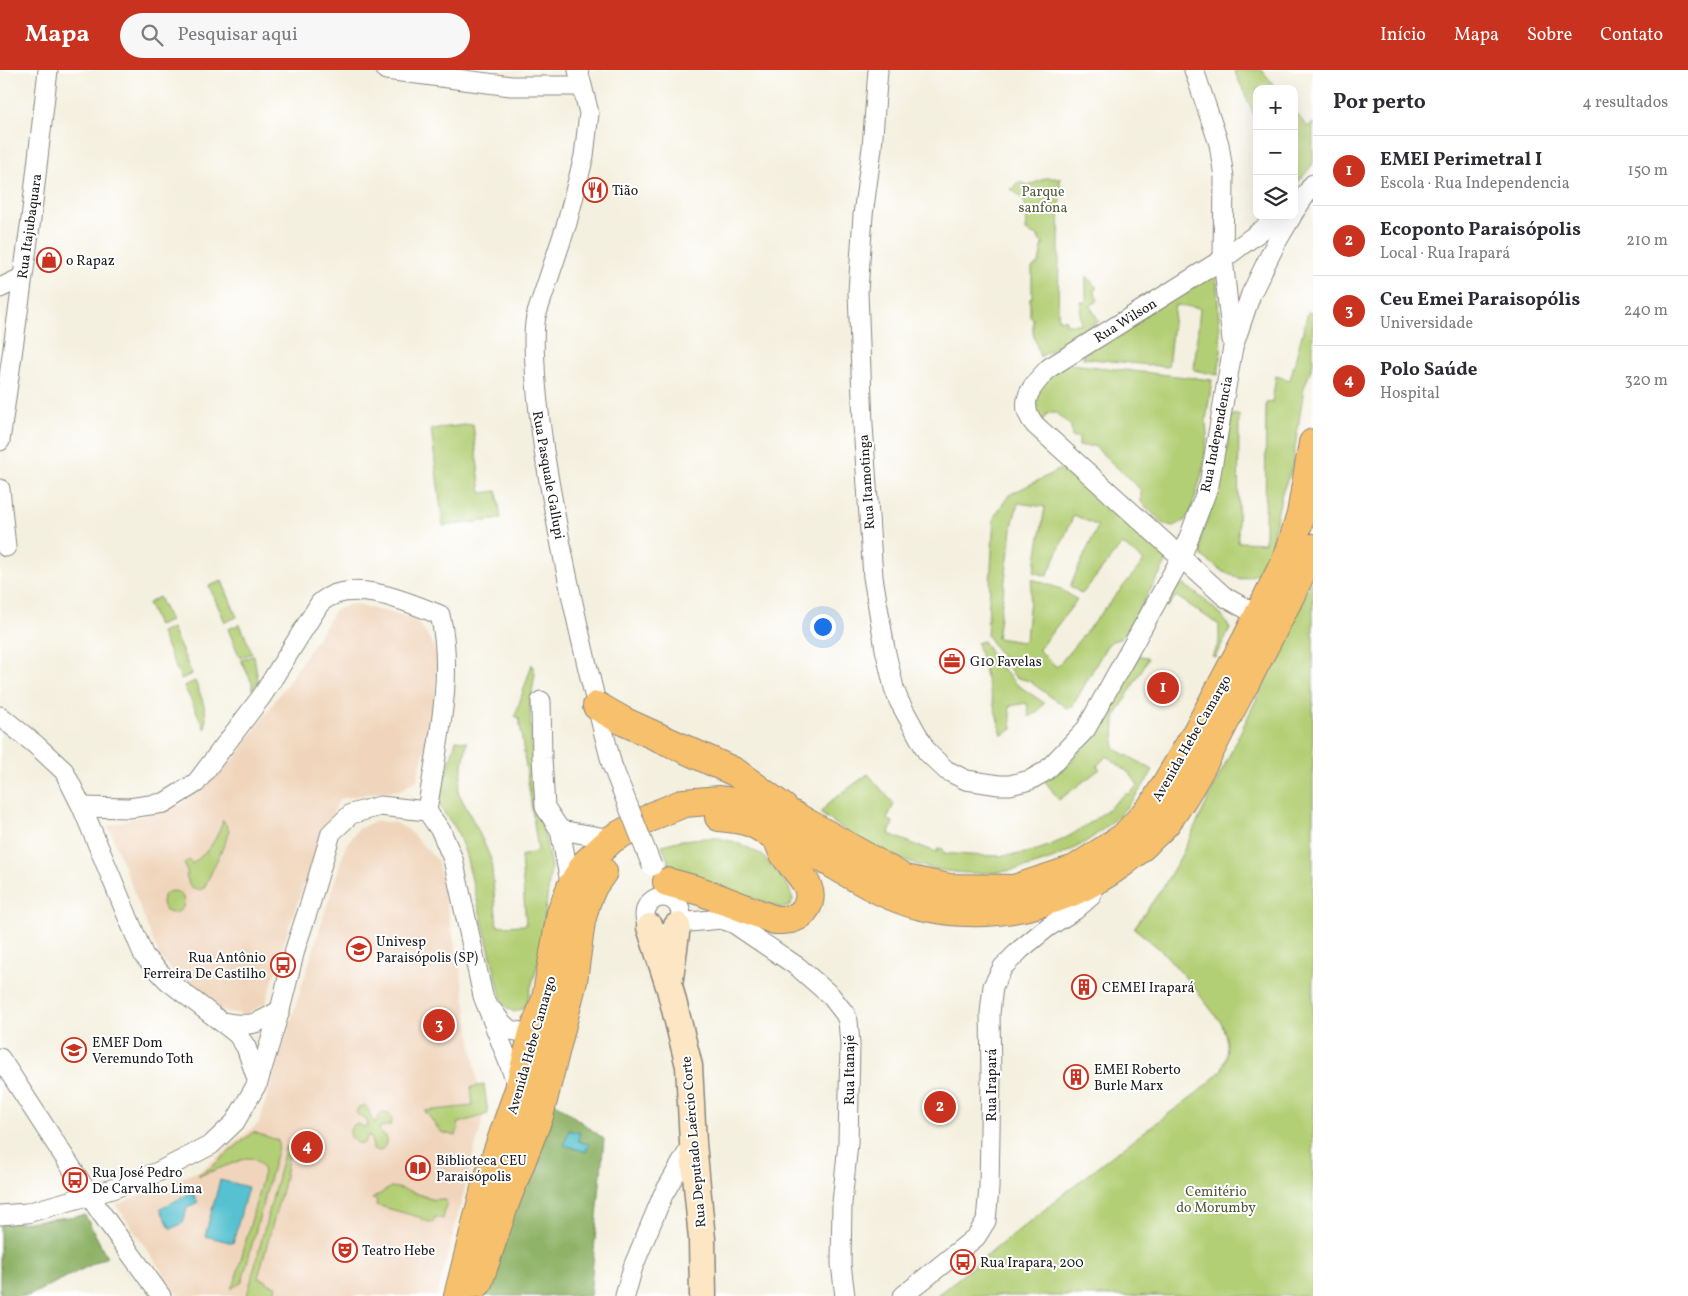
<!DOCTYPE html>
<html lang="pt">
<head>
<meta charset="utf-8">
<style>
	:root { --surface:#fff; --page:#f7f7f7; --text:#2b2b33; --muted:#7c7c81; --line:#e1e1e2; --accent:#c8321e }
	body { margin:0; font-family:Vollkorn,serif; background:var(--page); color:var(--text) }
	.controls { position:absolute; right:15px; top:15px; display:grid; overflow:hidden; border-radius:10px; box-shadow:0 5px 20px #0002 }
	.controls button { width:45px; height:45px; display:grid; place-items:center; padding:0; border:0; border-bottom:1px solid var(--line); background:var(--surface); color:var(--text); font:25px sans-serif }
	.you { position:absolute; left:822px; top:556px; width:18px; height:18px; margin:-12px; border:4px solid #fff; border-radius:50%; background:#1a73e8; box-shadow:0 0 0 8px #1a73e833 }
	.badge { display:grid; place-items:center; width:32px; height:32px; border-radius:50%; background:var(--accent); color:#fff; font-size:16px; font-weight:700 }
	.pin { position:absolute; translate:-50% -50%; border:2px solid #fff; box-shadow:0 1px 5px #0006 }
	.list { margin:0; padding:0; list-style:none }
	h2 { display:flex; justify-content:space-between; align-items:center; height:65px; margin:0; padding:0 20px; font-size:21px }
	h2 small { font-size:16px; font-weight:400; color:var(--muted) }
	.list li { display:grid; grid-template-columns:32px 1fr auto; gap:15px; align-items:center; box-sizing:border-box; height:70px; padding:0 20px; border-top:1px solid var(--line) }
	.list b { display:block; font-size:19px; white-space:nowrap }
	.list p { margin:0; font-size:16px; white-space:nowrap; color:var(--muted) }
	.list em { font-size:16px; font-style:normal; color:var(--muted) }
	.icon { flex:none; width:28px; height:28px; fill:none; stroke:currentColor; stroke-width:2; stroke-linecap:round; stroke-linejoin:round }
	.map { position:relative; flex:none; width:1313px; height:1226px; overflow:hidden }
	header { display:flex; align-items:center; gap:30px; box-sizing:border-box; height:70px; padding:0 25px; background:var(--accent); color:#fff }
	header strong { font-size:24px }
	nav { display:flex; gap:28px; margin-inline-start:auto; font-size:18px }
	.search { width:350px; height:45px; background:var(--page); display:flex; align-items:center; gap:12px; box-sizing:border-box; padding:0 18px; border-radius:28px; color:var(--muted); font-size:19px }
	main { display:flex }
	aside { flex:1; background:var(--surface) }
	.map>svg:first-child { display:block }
	.built { fill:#f0d5bc }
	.green { fill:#b3cf74; stroke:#687648; fill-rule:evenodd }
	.forest { fill:#8eb266; stroke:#556741 }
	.water { fill:#56c1d0; stroke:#396e76 }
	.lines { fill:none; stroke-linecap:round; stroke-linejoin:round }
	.street-casing { stroke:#88867e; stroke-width:21 }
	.secondary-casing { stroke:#88867e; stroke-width:29 }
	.primary-casing { stroke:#88867e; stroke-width:30 }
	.street { stroke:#fff; stroke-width:19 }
	.secondary { stroke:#fce6c4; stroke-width:26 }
	.primary { stroke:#f7c06c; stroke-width:28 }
	.street-bridge-casing { stroke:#88867e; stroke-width:21; stroke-linecap:butt }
	.street-bridge { stroke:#fff; stroke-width:19 }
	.labels { text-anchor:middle; stroke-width:4; stroke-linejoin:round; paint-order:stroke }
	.poi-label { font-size:14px; fill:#1c1c1c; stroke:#fff; text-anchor:start }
	.park-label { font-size:14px; fill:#515b3b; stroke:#fff }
	.street-label { font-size:14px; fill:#1c1c1c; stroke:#fff }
</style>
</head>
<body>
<header>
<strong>Mapa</strong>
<div class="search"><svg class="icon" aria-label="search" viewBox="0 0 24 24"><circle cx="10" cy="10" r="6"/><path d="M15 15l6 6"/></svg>Pesquisar aqui</div>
<nav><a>Início</a><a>Mapa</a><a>Sobre</a><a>Contato</a></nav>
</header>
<main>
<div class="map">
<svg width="1313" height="1226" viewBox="0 0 1313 1226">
	<rect width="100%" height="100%" fill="#fff"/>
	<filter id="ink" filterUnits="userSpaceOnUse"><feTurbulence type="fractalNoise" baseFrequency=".02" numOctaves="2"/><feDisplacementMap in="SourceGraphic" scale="10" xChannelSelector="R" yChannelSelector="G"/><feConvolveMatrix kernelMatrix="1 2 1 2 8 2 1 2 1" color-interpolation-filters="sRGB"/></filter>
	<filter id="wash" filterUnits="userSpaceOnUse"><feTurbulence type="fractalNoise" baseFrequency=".0096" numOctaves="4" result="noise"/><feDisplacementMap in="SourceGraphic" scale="20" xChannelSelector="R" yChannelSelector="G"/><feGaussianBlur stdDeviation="1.12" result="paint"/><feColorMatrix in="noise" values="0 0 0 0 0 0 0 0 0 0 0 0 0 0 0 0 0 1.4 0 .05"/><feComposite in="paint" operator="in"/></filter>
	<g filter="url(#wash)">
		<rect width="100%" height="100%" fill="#f4f0df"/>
		<g class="built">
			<polygon points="351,534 410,547 421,556 432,573 438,589 436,620 429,662 417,710 401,720 378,722 339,729 315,785 288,859 266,933 245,945 220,940 189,920 159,886 108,756 180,735 235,688 289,611 335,540"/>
			<polygon points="379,751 396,753 407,759 437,790 461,903 483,1048 437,1226 179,1226 116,1135 203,1099 259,1053 346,775 358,759 371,753"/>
		</g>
		<g class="green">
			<polygon points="1234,0 1262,0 1277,19 1257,19 1257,51"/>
			<polygon points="1294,40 1307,57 1313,53 1313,94 1294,117"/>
			<path d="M1046,108H1060L1058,249L1066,250V254H1081V249L1080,248L1081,232H1086V206L1097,218L1094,220L1098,230L1090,236L1099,251L1040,287L1033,263V249L1030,247V228H1032V198L1039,193L1043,173L1039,170V167L1026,161C1027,139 1030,133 1011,119L1018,112L1030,115Z"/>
			<polygon points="1216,200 1221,282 1218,305 1194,300 1200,238 1175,235 1168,297 1083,288 1083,284"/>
			<polygon points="1308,242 1313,243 1313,294 1304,318 1292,398 1282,423 1269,484 1265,496 1257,504 1241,509 1223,502 1202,486 1200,478 1201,467 1212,434 1227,380 1231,347 1232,345 1239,345 1238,472 1265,473 1266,333 1272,332 1276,306 1290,310"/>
			<polygon points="1062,293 1212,310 1206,350 1207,367 1203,401 1190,443 1184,451 1172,457 1165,455 1141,432 1141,420 1094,376 1079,376 1079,367 1072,367 1071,356 1056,343 1048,343 1042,351 1032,336 1045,306"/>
			<polygon points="473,354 481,423 497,421 501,449 443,456 431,359"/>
			<path d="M1065,397L1165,484L1166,493L1125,563L1120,569L1112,571L1106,577L1072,637L1068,639L1029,611L1015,607L987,565L994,447L1009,425ZM1018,433L1045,437L1034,502L1047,506L1074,445L1098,456L1070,516L1082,524L1122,474L1144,491L1057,597L1040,582L1039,579L1077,530L1061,519L1032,509L1026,569L1022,572L997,568L1013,452Z"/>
			<polygon points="222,511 237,547 225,552 209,516"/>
			<polygon points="1313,511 1313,1226 936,1226 1113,1085 1198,1022 1221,1001 1226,988 1227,972 1222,954 1192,915 1162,881 1134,858 1163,817 1181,786 1303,532 1309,514"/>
			<path d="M1183,514C1196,523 1225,544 1230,559L1215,587L1212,586L1219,573V555L1176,526L1168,537L1165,535L1177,518Z"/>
			<polygon points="159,527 170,551 158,556 148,533"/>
			<polygon points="240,554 252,583 240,588 228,559"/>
			<polygon points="172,558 192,604 181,609 161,563"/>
			<polygon points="983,571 995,590 1015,613 1044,633 1037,642 1029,647 1027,633 1009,636 1012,659 1002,665 977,573"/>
			<polygon points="254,585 258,612 252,620 252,613 241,590"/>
			<path d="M1140,585L1148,589L1115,647L1114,678L1153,700C1106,784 1010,821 918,795C883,785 849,764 820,743L831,731L868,704L894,734L887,749L893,752L889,764L913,774L937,782L938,778L943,779L944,783C967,785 990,787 1013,785C1057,780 1095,752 1126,723L1128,725L1138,715L1130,704L1107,686L1097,696L1100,699L1059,730L1045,711L1066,697L1092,666Z"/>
			<polygon points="532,594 535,604 530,634 531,670 535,733 545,767 551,797 539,890 525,938 514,942 507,938 502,931 465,782 456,759 442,740 440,734 440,729 456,670 467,672 458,722 477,758 491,789 497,856 526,855 521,786 538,781 519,648 515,646"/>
			<path d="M195,611C202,629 208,640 205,659L184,616Z"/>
			<path d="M223,750L229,760L225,773L204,818C199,821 194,820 190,817L186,805L188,804L184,793L190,790L192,794C210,780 216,771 223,750Z"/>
			<polygon points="705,768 718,768 739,773 762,785 788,816 793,829 790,836 781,838 694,807 670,796 662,775 682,770"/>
			<circle cx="173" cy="832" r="11"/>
			<polygon points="484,1015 488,1044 459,1053 456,1066 441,1062 425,1041 473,1036 471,1017"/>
			<path d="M364,1035C371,1039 368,1047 374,1052H376C379,1044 383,1040 391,1046L392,1050L391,1055L381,1057L379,1060L381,1064L386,1066C387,1073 385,1079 379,1081L373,1079L371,1066H368L363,1074L356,1073L351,1068L350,1060L353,1055L358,1054L363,1057L368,1056L367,1050L360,1047L356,1043L358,1038Z"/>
			<path d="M253,1062L277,1070L279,1073L242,1212L232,1218H231L235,1212L264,1102C261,1093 256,1088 247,1088L199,1106V1104L209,1099Z"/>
			<polygon points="286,1076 290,1079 283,1116 258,1208 267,1211 267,1213 276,1216 274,1226 247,1226"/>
			<path d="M391,1117C407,1119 418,1124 434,1130L440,1129L447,1131L443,1149L435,1147L433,1153L422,1150V1148L376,1135L377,1130L372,1129Z"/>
		</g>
		<g class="forest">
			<polygon points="553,1031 604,1069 590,1226 482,1226 512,1107"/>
			<polygon points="85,1145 107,1187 28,1226 0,1226 0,1155"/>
		</g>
		<g class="water">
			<polygon points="569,1060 580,1063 578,1071 589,1074 586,1082 564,1075"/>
			<polygon points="220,1110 248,1117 233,1173 205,1166"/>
			<polygon points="192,1122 198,1132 187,1138 183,1153 171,1159 160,1139"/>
		</g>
	</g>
	<g filter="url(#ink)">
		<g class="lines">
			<defs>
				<g id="street">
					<polyline points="386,0 511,16 582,16"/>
					<path d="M578,0L589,43L584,86L567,153L536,246C533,262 534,278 535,295C536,324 540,352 544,381C561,487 585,592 612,695"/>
					<polyline points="878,0 872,78 863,145 858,222 863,355 873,507 885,579 894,618 899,631 927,682 946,700 966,710 999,715 1010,715 1030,710 1046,701 1086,659 1181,488 1209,415 1233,277 1251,224 1276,173 1292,146"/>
					<polyline points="1194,0 1219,74 1224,107 1223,189 1232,270"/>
					<polyline points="1294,142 1313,114"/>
					<polyline points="0,218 21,208"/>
					<polyline points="0,371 31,149 48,0"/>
					<polyline points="0,419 6,477"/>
					<path d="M1270,545L1261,541H1250L1225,527L1035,355C1016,332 1032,316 1049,298L1223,189L1281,146"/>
					<polyline points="541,631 542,688 545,737 560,760 571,817"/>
					<polyline points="0,646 36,675 64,701 82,737 144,886 168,911 237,964 246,977 258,1012"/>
					<path d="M82,737L129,738L164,733L196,713L262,626L320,533C350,506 408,532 440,545C455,605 436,680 427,741"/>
					<polyline points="560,760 612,769"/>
					<circle cx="663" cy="845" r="18"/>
					<polyline points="679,853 721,849 733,853 798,897 831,926 845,944 848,951 850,974 848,1073 842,1133 841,1194 845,1226"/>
					<polyline points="493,941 501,952 510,960 544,966"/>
					<path d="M223,952C251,957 256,955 280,940"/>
					<polyline points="0,988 99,1140 161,1226"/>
					<polyline points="0,1145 27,1143 112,1119 158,1102 211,1075 235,1052 258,1012 280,940 296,876 311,831 331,763 351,744 380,736 427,741 441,761 453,789 483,926 519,1019"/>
					<polyline points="625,1226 633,1197 663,1125 693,1073"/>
					<polyline points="903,1226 976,1167 986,1151 989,1118 991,1006 990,943 993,916 1003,897 1021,879 1048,857 1075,840 1091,826 1095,812"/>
				</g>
				<g id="secondary">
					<polyline points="650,857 670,919 689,996 693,1073 702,1169 703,1226"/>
					<polyline points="670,908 677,856"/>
				</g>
				<g id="primary">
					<polyline points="597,636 625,652 735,702 784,738"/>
					<path d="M719,747C729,748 742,749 751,753C760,756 767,763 776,766C782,769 789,770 795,773C837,794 875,825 921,836C1001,855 1087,829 1146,773C1152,766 1160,760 1166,753C1194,715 1215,671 1236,630C1263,580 1289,530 1313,478"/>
					<path d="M667,812L700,821L775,850C787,850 799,850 806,838C819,817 794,801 784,784C781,779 779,772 776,766"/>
					<polyline points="478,1213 505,1133 539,1046 573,911 581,851 587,830 593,816 603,802"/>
					<polyline points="458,1226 486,1115 519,1019 533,963 546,929 561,843 571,817 586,793 612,769 655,745 684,733 720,730 755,735 793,745 905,809 949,818 1014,819 1075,799 1124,767 1154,734 1194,667 1247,568 1289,484 1301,444 1313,373"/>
				</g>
			</defs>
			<use href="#street" class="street-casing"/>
			<use href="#secondary" class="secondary-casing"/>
			<use href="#primary" class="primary-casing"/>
			<use href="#street" class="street"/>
			<use href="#secondary" class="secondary"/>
			<use href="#primary" class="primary"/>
			<defs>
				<polyline id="street-bridge" points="612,695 652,796"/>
			</defs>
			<use href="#street-bridge" class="street-bridge-casing"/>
			<use href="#street-bridge" class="street-bridge"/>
		</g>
	</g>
	<defs>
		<symbol id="restaurant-ring" viewBox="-11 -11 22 22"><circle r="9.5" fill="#fff" stroke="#c8321e" stroke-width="1.5"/><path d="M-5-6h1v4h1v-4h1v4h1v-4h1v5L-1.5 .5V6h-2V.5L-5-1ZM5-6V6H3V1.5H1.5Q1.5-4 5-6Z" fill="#c8321e"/></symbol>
		<symbol id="shop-ring" viewBox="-11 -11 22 22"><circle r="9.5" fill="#fff" stroke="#c8321e" stroke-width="1.5"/><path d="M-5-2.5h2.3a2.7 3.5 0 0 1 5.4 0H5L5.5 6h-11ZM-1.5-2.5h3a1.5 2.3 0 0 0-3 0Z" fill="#c8321e"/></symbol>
		<symbol id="office-ring" viewBox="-11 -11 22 22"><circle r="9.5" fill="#fff" stroke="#c8321e" stroke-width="1.5"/><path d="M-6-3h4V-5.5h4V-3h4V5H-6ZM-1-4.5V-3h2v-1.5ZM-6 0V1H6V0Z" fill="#c8321e"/></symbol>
		<symbol id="university-ring" viewBox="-11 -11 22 22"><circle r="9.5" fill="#fff" stroke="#c8321e" stroke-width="1.5"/><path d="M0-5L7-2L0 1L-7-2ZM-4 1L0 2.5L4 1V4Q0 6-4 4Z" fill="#c8321e"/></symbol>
		<symbol id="bus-ring" viewBox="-11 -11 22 22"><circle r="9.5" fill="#fff" stroke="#c8321e" stroke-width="1.5"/><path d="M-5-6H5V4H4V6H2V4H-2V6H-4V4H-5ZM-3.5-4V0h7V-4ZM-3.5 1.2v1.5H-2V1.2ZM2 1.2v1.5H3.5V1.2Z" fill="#c8321e"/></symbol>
		<symbol id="building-ring" viewBox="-11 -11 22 22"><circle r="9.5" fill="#fff" stroke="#c8321e" stroke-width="1.5"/><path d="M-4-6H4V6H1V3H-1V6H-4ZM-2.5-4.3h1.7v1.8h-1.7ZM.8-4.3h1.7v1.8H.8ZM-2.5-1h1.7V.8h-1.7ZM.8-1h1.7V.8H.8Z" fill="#c8321e"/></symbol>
		<symbol id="school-ring" viewBox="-11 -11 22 22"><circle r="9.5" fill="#fff" stroke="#c8321e" stroke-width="1.5"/><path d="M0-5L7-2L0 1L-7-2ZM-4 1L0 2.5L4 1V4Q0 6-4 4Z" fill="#c8321e"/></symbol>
		<symbol id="library-ring" viewBox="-11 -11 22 22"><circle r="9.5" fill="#fff" stroke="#c8321e" stroke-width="1.5"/><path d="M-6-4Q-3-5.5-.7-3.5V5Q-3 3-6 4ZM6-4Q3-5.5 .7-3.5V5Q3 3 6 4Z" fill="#c8321e"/></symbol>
		<symbol id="theatre-ring" viewBox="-11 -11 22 22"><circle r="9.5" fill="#fff" stroke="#c8321e" stroke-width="1.5"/><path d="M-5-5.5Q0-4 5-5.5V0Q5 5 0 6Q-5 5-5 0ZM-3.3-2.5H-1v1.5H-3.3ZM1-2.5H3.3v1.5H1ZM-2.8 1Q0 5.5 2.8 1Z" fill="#c8321e"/></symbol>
	</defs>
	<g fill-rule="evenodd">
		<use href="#restaurant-ring" x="581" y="106" width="28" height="28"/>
		<use href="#shop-ring" x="35" y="176" width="28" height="28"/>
		<use href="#office-ring" x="938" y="577" width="28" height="28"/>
		<use href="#university-ring" x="345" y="865" width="28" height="28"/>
		<use href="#bus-ring" x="269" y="881" width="28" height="28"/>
		<use href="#building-ring" x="1070" y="903" width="28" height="28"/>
		<use href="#school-ring" x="60" y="966" width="28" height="28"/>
		<use href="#building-ring" x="1062" y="993" width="28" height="28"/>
		<use href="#library-ring" x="404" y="1084" width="28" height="28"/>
		<use href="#bus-ring" x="61" y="1096" width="28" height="28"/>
		<use href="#theatre-ring" x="331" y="1166" width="28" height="28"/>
		<use href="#bus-ring" x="949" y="1178" width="28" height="28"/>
	</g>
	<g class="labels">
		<g class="poi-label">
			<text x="612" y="125">Tião</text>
			<text x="66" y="195">o Rapaz</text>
			<text x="970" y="596">G10 Favelas</text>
			<text x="376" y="876">Univesp<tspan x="376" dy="16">Paraisópolis (SP)</tspan></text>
			<text x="266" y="892" text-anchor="end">Rua Antônio<tspan x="266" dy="16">Ferreira De Castilho</tspan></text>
			<text x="1102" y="922">CEMEI Irapará</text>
			<text x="92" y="977">EMEF Dom<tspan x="92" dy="16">Veremundo Toth</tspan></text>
			<text x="1094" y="1004">EMEI Roberto<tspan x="1094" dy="16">Burle Marx</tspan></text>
			<text x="436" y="1095">Biblioteca CEU<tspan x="436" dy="16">Paraisópolis</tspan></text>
			<text x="92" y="1107">Rua José Pedro<tspan x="92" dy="16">De Carvalho Lima</tspan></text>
			<text x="362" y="1185">Teatro Hebe</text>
			<text x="980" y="1197">Rua Irapara, 200</text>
		</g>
		<g class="park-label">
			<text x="1043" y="126">Parque<tspan x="1043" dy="16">sanfona</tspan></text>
			<text x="1216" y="1126">Cemitério<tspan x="1216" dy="16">do Morumby</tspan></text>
		</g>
		<g class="street-label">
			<text transform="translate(29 156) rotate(-82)" y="5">Rua Itajubaquara</text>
			<text transform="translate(1125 250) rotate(-32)" y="5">Rua Wilson</text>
			<text transform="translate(1216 364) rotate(-79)" y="5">Rua Independencia</text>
			<text transform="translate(549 405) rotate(80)" y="5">Rua Pasquale Gallupi</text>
			<text transform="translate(866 412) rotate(-94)" y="5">Rua Itamotinga</text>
			<text transform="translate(1191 668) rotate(-60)" y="5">Avenida Hebe Camargo</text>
			<text transform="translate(531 975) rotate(-74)" y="5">Avenida Hebe Camargo</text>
			<text transform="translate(849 1000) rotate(-90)" y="5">Rua Itanajé</text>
			<text transform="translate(991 1015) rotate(-90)" y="5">Rua Irapará</text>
			<text transform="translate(693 1072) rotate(-95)" y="5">Rua Deputado Laércio Corte</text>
		</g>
	</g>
</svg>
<div class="controls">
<button>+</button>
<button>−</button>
<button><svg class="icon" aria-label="layers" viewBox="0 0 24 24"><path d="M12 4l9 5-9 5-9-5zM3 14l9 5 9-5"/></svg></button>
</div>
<div class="you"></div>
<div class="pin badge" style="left:1163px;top:618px">1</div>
<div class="pin badge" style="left:940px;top:1037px">2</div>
<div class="pin badge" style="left:439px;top:955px">3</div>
<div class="pin badge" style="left:307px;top:1077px">4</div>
</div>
<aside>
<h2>Por perto<small>4 resultados</small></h2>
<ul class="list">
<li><span class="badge">1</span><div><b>EMEI Perimetral I</b><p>Escola · Rua Independencia</p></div><em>150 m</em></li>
<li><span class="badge">2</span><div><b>Ecoponto Paraisópolis</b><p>Local · Rua Irapará</p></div><em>210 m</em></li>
<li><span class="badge">3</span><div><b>Ceu Emei Paraisopólis</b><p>Universidade</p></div><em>240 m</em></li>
<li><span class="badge">4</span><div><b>Polo Saúde</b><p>Hospital</p></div><em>320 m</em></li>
</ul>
</aside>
</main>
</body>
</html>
